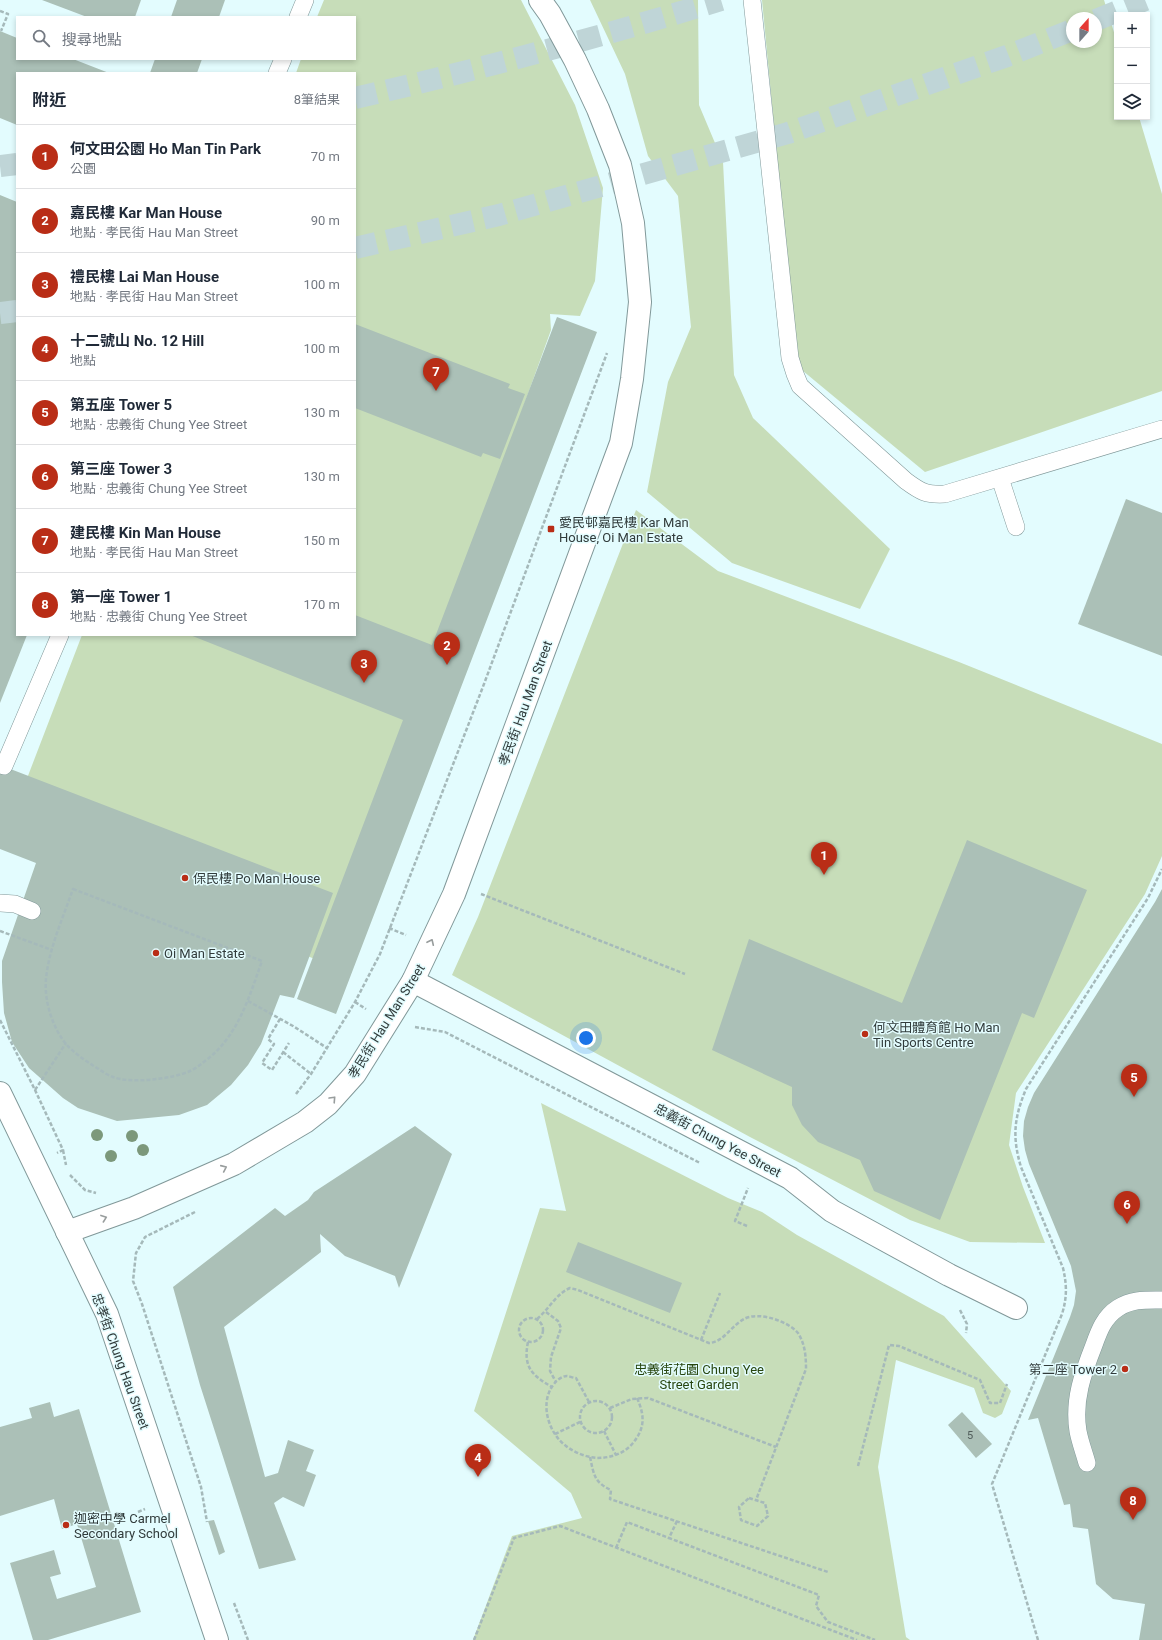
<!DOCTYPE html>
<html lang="zh-TW">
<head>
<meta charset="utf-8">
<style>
	:root { --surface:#fff; --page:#f2f2f3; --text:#1f2937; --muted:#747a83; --line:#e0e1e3; --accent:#b92d16 }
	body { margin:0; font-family:Roboto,"Noto Sans TC",sans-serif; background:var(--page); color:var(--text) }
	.controls { position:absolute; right:12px; top:12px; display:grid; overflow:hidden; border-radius:0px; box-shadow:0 2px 6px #0003 }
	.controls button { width:36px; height:36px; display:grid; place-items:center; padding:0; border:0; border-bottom:1px solid var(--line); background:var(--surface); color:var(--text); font:20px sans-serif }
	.compass { position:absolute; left:1066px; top:12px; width:36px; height:36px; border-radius:50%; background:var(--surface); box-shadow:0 2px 6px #0003; rotate:21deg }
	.you { position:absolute; left:586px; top:1038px; width:14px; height:14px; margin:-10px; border:3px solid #fff; border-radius:50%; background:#1a73e8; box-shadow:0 0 0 6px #1a73e833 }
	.badge { display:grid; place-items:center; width:26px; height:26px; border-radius:50%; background:var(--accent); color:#fff; font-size:13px; font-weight:700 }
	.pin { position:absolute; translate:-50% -33px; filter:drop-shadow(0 1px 2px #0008) }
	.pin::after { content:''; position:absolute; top:21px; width:14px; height:12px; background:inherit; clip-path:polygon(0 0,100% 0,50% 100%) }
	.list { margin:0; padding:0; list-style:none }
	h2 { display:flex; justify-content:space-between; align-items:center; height:52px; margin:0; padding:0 16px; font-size:17px }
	h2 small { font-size:13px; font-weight:400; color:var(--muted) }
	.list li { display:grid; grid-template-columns:26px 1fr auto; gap:12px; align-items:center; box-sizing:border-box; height:64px; padding:0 16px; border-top:1px solid var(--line) }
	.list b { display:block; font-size:15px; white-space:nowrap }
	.list p { margin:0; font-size:13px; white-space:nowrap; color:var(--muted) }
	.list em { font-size:13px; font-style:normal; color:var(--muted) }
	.icon { flex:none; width:22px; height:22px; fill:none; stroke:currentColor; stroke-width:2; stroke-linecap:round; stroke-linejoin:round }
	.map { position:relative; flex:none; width:1162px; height:1640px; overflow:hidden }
	.search { position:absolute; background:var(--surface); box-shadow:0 2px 6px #0003; left:16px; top:16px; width:340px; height:44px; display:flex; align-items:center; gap:10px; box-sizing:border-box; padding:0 14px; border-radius:0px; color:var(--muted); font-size:15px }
	.panel { position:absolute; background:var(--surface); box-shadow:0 2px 6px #0003; left:16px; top:72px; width:340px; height:564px; border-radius:0px }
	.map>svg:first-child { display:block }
	.green { fill:#c7ddb9; fill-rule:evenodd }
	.building { fill:#abc0b7 }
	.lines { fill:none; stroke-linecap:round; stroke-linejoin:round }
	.trunk-tunnel { stroke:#bfd5d7; stroke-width:22; stroke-dasharray:22 11; stroke-linecap:butt }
	.service-casing { stroke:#819899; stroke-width:18 }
	.minor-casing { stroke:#819899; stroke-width:24 }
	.tertiary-casing { stroke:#819899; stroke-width:24 }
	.path { stroke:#a5b9ba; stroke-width:2.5; stroke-dasharray:4 2; stroke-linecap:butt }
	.service { stroke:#fff; stroke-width:17 }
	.minor { stroke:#fff; stroke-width:22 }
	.tertiary { stroke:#fff; stroke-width:22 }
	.tree { fill:#7c987b }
	.oneway { stroke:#989d9d }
	.poi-dot { fill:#b92d16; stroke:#e3fcfe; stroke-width:1.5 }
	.labels { text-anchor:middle; stroke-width:3; stroke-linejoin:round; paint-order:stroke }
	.number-label { font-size:11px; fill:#505c5a }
	.poi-label { font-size:13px; fill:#313b3b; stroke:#e3fcfe; text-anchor:start }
	.street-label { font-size:13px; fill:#313b3b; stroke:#e3fcfe }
	.park-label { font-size:13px; fill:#28460f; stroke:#e3fcfe }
</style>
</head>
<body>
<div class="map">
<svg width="1162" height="1640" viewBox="0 0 1162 1640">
	<rect width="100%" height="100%" fill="#e3fcfe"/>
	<g class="green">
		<polygon points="324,0 521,0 575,105 603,188 595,281 580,316 550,314 551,330 323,962 3,841 82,635 355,635 355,73 296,73 301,59 355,59 355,17 317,17"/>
		<polygon points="590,0 698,0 699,105 723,162 734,375 753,418 890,549 860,609 732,563 647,492 668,382 691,327 678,196 648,156 625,74"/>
		<path d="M762,0H1104L1117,42V117H1139L1162,194V391L925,472L797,366ZM1072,18H1096V42H1072Z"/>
		<polygon points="636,510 718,571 959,662 1162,744 1162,856 1145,894 1016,1093 1009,1145 1023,1187 1045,1243 970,1242 910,1220 750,1137 452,975 478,917"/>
		<polygon points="541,1103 728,1198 762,1212 797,1235 944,1316 1011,1391 1002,1414 995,1418 983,1413 974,1388 896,1360 878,1467 906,1637 910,1640 473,1640 512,1536 582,1518 571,1493 474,1411 540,1208 566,1211"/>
	</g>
	<g class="building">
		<polygon points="42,0 141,0 135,17 87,17"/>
		<polygon points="177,0 225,0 219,17 171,17"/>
		<polygon points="0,31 17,38 17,59 73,59 109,73 17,73 17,125 0,118"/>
		<polygon points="155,59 202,59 197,73 150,73"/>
		<polygon points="0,195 17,202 17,635 27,635 0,703"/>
		<polygon points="557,317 597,332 336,1014 297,999 403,720 190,635 355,635 355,615 432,645"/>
		<polygon points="355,324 510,384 508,388 525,394 500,459 483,453 481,457 355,408"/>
		<polygon points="1126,499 1162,513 1162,656 1078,624"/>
		<polygon points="0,765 333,893 294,998 280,995 261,1044 248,1065 231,1085 207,1105 179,1115 117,1121 78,1108 63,1098 29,1068 12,1042 4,1013 2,982 2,961 36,863 0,849"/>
		<polygon points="967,840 1087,890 1034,1018 1022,1013 940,1220 874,1191 860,1160 818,1142 802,1125 792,1105 792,1087 712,1050 749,939 902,1003"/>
		<polygon points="1162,889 1162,1640 1139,1640 1145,1604 1113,1599 1096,1584 1088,1529 1073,1527 1070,1504 1064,1505 1038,1418 1028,1420 1070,1317 1074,1305 1076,1291 1071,1266 1029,1164 1025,1150 1023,1136 1024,1121 1028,1107 1034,1093 1155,902"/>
		<polygon points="415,1126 452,1154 399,1288 395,1276 345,1256 320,1234 321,1252 224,1327 265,1477 278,1473 288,1440 314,1450 306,1471 316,1475 304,1507 283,1497 274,1503 296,1560 259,1569 200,1385 173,1287 275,1208 285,1216 308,1200 314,1192"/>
		<polygon points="578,1242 682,1283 670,1313 566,1272"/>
		<polygon points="50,1402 54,1417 79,1409 141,1612 48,1640 33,1640 10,1563 54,1550 61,1574 50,1577 57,1599 96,1587 77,1524 62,1529 54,1499 0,1516 0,1427 32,1418 29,1408"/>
		<polygon points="962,1412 992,1444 976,1458 948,1425"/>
		<polygon points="214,1520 225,1552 219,1555 208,1521"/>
	</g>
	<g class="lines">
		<g class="trunk-tunnel">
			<polyline points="1096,20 1145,0"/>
			<path d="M355,98C478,70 600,37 721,0"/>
			<polyline points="0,166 17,164"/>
			<polyline points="355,248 499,215 788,133 1007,56 1072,30"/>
			<polyline points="0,313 17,311"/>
		</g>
		<defs>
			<g id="service">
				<path d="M752,0L790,358L795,374L800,386L906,481C921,492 926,495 945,494L1162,429"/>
				<polyline points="298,17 305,0"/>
				<polyline points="277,73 283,59"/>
				<polyline points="1000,478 1016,527"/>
				<polyline points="4,766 60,635"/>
				<polyline points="0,903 15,904 32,911"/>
				<path d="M1087,1463C1084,1452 1080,1442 1078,1431C1073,1400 1083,1373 1094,1345C1099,1331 1104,1317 1118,1308C1132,1299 1146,1300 1162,1300"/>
			</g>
			<g id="minor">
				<polyline points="413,981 790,1178 832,1211 949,1275 1016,1308"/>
				<polyline points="67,1232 134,1208 234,1164 305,1122 328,1104 355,1074 413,981 454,894 621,443 632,379 640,302 633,223 620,165 598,109 575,60 550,14 540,0"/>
			</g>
			<polyline id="tertiary" points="0,1093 107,1314 217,1640"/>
		</defs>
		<use href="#service" class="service-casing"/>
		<use href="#minor" class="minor-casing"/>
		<use href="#tertiary" class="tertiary-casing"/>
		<g class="path">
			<polyline points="0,11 8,14 1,31"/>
			<path d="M73,889L262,961C249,997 238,1037 205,1061C200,1065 195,1069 190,1071C173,1079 130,1084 113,1077C107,1075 102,1071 97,1068C86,1061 75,1054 66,1044C52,1027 44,1000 46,979C49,948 63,918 73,889Z"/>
			<polyline points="481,894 685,974"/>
			<polyline points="389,928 406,935"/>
			<polyline points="0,931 52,950"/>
			<polyline points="248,1001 293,1026 327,1048"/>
			<polyline points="355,1002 366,1009"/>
			<polyline points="280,1019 268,1039 274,1044 262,1063 272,1070 289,1043"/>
			<polyline points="0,1020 35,1090 63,1150 57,1153"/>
			<polyline points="415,1027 445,1032 700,1163"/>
			<polyline points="283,1052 311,1074"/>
			<polyline points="35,1090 66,1043"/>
			<polyline points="296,1094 311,1074 355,1002 380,954 484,684 607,353"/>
			<polyline points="63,1150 66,1165"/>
			<polyline points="70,1175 85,1190 96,1193"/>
			<polyline points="195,1212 145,1237 136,1253 133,1281 142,1304 201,1487 207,1522"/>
			<polyline points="747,1226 735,1221 748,1188"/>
			<polyline points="960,1310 967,1324 966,1333"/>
			<polyline points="546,1312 558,1321 561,1328 551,1357 550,1371 556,1382"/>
			<circle cx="531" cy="1330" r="12"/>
			<path d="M537,1319C549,1309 556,1294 570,1288L578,1290L709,1343C724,1342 731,1326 744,1319C758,1311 788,1321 798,1333C805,1344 806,1356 806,1369L756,1500"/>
			<polyline points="701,1340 720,1293"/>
			<path d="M528,1342C523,1366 531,1375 552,1387"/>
			<circle cx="596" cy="1417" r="16"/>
			<path d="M589,1402L576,1378C573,1378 569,1376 567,1376C562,1376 557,1380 554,1384C539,1402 548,1433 566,1446C575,1453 586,1457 597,1458C610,1458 624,1454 633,1443C645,1428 645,1416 637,1398"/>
			<polyline points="610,1408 632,1399 648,1398 776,1447"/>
			<polyline points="604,1431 616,1455"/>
			<polyline points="555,1434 580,1422"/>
			<path d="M590,1457C594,1475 594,1482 611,1490L610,1499L828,1572"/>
			<polyline points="858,1466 889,1345 899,1346 980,1380 990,1403 1000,1403 1007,1384"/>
			<polygon points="749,1498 765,1503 768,1516 757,1526 741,1520 739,1507"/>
			<polyline points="138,1512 145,1509"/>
			<polyline points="677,1521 669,1538 819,1595 816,1606 828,1622 875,1640"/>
			<polyline points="616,1548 627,1522 669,1538"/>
			<polyline points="234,1603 248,1640"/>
			<polyline points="474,1640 514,1538 560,1526 857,1640"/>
			<path d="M1038,1640L992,1484L1062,1314C1067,1298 1067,1285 1063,1268L1021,1167C1012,1137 1014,1118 1026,1089L1148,898L1162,869"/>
		</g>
		<use href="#service" class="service"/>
		<use href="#minor" class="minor"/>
		<use href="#tertiary" class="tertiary"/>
	</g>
	<g class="tree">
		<circle cx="97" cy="1135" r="6"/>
		<circle cx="132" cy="1136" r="6"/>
		<circle cx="143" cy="1150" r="6"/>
		<circle cx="111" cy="1156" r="6"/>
	</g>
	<defs><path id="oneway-chevron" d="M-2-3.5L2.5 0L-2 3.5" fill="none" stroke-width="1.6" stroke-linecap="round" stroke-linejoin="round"/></defs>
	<g class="oneway">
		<use href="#oneway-chevron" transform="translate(431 942) rotate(-65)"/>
		<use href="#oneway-chevron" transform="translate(333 1099) rotate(-47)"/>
		<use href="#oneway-chevron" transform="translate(224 1168) rotate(-24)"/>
		<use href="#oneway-chevron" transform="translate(104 1218) rotate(-20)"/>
	</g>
	<g class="poi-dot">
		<rect x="547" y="525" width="8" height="8" rx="2"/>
		<circle cx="185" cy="878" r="4"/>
		<circle cx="156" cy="953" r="4"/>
		<circle cx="865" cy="1034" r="4"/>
		<circle cx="1125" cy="1369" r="4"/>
		<circle cx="66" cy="1525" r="4"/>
	</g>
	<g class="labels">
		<g class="number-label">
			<text x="970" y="1439">5</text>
		</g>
		<g class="poi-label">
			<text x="559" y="527">愛民邨嘉民樓 Kar Man<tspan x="559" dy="15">House, Oi Man Estate</tspan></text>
			<text x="193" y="883">保民樓 Po Man House</text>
			<text x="164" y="958">Oi Man Estate</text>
			<text x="873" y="1032">何文田體育館 Ho Man<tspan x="873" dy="15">Tin Sports Centre</tspan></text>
			<text x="1117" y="1374" text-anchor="end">第二座 Tower 2</text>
			<text x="74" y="1523">迦密中學 Carmel<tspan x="74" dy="15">Secondary School</tspan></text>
		</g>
		<g class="street-label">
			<text transform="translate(525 703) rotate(-70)" y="5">孝民街 Hau Man Street</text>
			<text transform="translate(386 1021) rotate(-58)" y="5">孝民街 Hau Man Street</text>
			<text transform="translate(718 1140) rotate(28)" y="5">忠義街 Chung Yee Street</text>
			<text transform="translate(121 1361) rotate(70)" y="5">忠孝街 Chung Hau Street</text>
		</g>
		<g class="park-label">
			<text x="699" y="1374">忠義街花園 Chung Yee<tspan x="699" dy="15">Street Garden</tspan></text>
		</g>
	</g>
</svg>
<div class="controls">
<button>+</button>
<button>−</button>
<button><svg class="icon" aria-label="layers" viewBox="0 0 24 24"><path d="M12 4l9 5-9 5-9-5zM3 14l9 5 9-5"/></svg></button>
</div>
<svg class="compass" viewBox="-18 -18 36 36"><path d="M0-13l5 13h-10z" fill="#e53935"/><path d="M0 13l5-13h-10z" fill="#747a83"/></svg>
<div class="you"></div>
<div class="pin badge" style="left:824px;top:875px">1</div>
<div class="pin badge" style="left:447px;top:665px">2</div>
<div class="pin badge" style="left:364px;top:683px">3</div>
<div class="pin badge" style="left:478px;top:1477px">4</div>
<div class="pin badge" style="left:1134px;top:1097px">5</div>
<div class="pin badge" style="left:1127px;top:1224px">6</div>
<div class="pin badge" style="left:436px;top:391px">7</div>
<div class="pin badge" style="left:1133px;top:1520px">8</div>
<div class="search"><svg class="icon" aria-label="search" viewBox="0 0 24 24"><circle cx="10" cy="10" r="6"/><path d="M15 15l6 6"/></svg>搜尋地點</div>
<section class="panel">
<h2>附近<small>8筆結果</small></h2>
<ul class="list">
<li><span class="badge">1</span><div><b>何文田公園 Ho Man Tin Park</b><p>公園</p></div><em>70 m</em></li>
<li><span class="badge">2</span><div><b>嘉民樓 Kar Man House</b><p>地點 · 孝民街 Hau Man Street</p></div><em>90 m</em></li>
<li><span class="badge">3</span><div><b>禮民樓 Lai Man House</b><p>地點 · 孝民街 Hau Man Street</p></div><em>100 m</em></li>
<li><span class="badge">4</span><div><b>十二號山 No. 12 Hill</b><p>地點</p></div><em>100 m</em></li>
<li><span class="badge">5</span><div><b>第五座 Tower 5</b><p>地點 · 忠義街 Chung Yee Street</p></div><em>130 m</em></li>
<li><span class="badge">6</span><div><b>第三座 Tower 3</b><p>地點 · 忠義街 Chung Yee Street</p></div><em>130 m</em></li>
<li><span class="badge">7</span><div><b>建民樓 Kin Man House</b><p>地點 · 孝民街 Hau Man Street</p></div><em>150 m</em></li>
<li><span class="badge">8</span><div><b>第一座 Tower 1</b><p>地點 · 忠義街 Chung Yee Street</p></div><em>170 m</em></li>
</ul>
</section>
</div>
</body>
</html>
